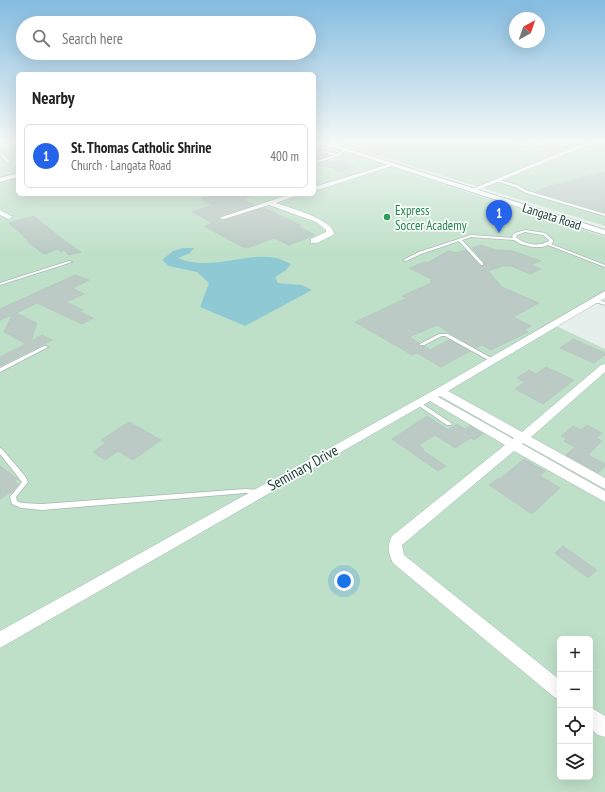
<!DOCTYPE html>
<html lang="en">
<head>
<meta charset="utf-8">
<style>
	:root { --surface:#fff; --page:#f6f6f6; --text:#222; --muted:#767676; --line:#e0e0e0; --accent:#2563eb }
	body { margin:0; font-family:"PT Sans Narrow",sans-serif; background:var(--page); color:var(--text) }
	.controls { position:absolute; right:12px; bottom:12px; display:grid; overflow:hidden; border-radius:6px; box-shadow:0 4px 16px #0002 }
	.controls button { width:36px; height:36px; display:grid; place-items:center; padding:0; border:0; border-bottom:1px solid var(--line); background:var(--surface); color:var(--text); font:20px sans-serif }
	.compass { position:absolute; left:509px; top:12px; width:36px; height:36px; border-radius:50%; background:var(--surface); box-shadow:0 4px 16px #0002; rotate:40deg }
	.you { position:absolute; left:344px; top:581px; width:14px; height:14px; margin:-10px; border:3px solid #fff; border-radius:50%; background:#1a73e8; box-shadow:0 0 0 6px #1a73e833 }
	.badge { display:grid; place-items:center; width:26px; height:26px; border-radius:50%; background:var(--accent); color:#fff; font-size:13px; font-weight:700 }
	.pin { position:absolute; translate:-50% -33px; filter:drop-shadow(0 1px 2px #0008) }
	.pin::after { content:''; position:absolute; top:21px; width:14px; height:12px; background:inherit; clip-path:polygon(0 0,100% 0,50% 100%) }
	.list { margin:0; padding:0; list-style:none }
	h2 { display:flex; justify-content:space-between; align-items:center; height:52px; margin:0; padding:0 16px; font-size:17px }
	h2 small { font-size:13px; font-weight:400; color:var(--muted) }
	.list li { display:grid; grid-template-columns:26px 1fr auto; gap:12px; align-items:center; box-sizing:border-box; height:64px; margin:0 8px 8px; padding:0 8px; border:1px solid var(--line); border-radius:6px }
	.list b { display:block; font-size:15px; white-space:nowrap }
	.list p { margin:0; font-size:13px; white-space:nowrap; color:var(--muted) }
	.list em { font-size:13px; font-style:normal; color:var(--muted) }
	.icon { flex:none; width:22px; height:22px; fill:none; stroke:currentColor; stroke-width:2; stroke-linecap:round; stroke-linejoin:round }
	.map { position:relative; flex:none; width:605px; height:792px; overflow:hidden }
	.search { position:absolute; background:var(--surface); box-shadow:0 4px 16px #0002; left:16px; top:16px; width:300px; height:44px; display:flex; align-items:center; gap:10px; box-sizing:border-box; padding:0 14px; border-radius:22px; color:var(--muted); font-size:15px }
	.panel { position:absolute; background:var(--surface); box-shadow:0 4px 16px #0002; left:16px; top:72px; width:300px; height:124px; border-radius:6px }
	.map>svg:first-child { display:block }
	.green { fill:#bfe0c8; fill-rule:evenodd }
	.water { fill:#8ec9d4 }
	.building { fill:#bbcac4; stroke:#b8c9c2 }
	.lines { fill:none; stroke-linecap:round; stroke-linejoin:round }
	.lane-casing { stroke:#a8b8b2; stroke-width:1.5 }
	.street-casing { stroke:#a8b8b2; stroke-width:1 }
	.secondary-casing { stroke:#a4bbb3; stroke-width:2 }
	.lane { fill:#fff; fill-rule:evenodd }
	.street { fill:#fff; fill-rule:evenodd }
	.secondary { fill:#fff; fill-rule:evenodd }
	.leisure-dot { fill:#2e9e5b; stroke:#f7fbf9; stroke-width:1.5 }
	.labels { text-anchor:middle; stroke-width:3.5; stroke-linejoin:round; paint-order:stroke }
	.far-leisure-label { font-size:13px; fill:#27864d; stroke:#f7fbf9; text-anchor:start }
	.far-street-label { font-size:13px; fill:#24423a; stroke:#f7fbf9 }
	.street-label { font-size:15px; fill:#24423a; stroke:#f7fbf9 }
</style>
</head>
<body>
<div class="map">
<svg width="605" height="792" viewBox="0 0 605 792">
	<rect width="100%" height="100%" fill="#e6efeb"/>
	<g class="green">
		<path d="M0,141H18V194H314V142L605,237V293L556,326L605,349V792H0ZM560,639H590V777H560Z"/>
		<polygon points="331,141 605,141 605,226"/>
	</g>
	<path class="water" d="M183,248H194L190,253L178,258C212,272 242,252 276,258C281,259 286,262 291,264L286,270L275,277L278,283L302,285L312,290L245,326L200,307L209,283L197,272L169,266L162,260L173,251Z"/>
	<g class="building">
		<polygon points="314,147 321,149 321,153 327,155 314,159"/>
		<polygon points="341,160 355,166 340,171 323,165"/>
		<polygon points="605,172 605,212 536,192 547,187"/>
		<polygon points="218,194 239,194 244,197 248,196 248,194 251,194 251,196 242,199 254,205 219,217 219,219 224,220 263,208 301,225 299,227 315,235 289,245 274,238 247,248 241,246 204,226 213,223 192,212 213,205 201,199"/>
		<polygon points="34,216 62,239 81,252 69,255 64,250 61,252 58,249 44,254 27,241 29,241 9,223"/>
		<polygon points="481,245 495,250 513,251 541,261 530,265 541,269 530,274 511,266 503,266 488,271 502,287 539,303 513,317 531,326 524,330 528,332 491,350 482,345 476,348 437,325 409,337 419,343 419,346 424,346 430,350 449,340 470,351 441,367 417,353 412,355 355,322 407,298 402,296 433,282 430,281 433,280 409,268 425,262 427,263 448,251 456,253 466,250 480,266 484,266 484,262 472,248"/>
		<polygon points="75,275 89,280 73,288 84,294 66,302 83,310 79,311 93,318 82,324 37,303 16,313 37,323 31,341 42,335 52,340 0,366 0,357 26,344 4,332 12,315 0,320 0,309"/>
		<polygon points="573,339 605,353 605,355 594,363 560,348"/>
		<polygon points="546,367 574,380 543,404 515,389 525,382 517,378 529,370 536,374"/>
		<polygon points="427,416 448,430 457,424 465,429 470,426 483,434 474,440 471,438 455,448 435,435 419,445 424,449 422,450 446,466 438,471 392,439"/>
		<polygon points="129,422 161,440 133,460 118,451 105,460 93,452 106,443 101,440"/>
		<polygon points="587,425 602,433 596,438 602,441 588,455 605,464 605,466 598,473 566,455 575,447 564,441 566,439 561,436 573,426 581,430"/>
		<polygon points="524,459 545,471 540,476 560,488 532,514 489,485 499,478 500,479"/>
		<polygon points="0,466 18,479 14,481 18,484 13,491 0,499"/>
		<polygon points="563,546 597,570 588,578 555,553"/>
	</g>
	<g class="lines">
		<defs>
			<g id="lane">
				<polygon points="528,141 532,141 570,150 569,151"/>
				<polygon points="572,141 575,141 565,146 553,143 554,142 565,144"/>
				<polygon points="323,142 324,144 314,146 314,144"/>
				<polygon points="514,142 539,144 540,145 539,146 513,144"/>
				<polygon points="345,149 347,150 338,156 314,164 314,162 334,155 322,152 322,150 337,154"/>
				<polygon points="0,152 9,160 9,162 7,162 0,155"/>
				<polygon points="496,179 517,185 528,191 605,214 605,216 526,193 515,187 496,181"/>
				<polygon points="240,194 245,194 247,195 245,196"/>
				<path d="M525,230L545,233L553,240V242L551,244L605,265V267L548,245L542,247H532L521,244L514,240L471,237L462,240L483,263V265H481L459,241L421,254L406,261L403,260L419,252L471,235L513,238L512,236L515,233ZM525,232L543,235L549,240V241C539,247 526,245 517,238L516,236L517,235Z"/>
				<polygon points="69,261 72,262 0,285 0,283"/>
				<polygon points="592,299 596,299 605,302 605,305 592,301"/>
				<polygon points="439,334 448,334 495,360 494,361 490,361 445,336 442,336 424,345 420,345 420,344"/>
				<polygon points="44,346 46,346 48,347 0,372 0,368"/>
				<polygon points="418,401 451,423 452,424 451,425 447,425 416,404 415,403"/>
				<polygon points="0,448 2,449 25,476 28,482 16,497 17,501 22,503 42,504 245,489 261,490 262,492 261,494 259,494 245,493 42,510 21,508 12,504 10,497 22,482 0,454"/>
			</g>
			<g id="street">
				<polygon points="18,141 18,145 0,148 0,144"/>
				<polygon points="339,141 348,141 329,147 326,145"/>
				<polygon points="589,141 597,141 475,191 470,190"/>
				<polygon points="390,164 395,165 314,191 314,187"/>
				<polygon points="18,173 18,177 0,182 0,178"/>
				<path d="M291,194H301L276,203C290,208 330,218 334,233L333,235L317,243H311V239L326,232V230L316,222L269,205L224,219L219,218Z"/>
				<polygon points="0,210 11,216 12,217 9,219 0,215"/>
				<path d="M605,291V298L448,391L522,432L601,365L605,364V372L531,437L605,478V489L523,443L522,444L605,491V502L514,451L402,545L404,555L560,680V700L554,697L393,563C388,553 387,546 392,536L505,445L430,401L0,648V631L436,389ZM440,396L514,438L513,439L438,397Z"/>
				<polygon points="590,707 605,716 605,737 598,735 590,728"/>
			</g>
			<polygon id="secondary" points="314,141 323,141 605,230 605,235"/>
		</defs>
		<use href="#lane" class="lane-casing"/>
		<use href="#street" class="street-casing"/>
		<use href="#secondary" class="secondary-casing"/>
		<use href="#lane" class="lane"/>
		<use href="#street" class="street"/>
		<use href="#secondary" class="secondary"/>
	</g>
	<linearGradient id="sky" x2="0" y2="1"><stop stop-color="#84bce0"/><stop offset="0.56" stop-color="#f4f8f6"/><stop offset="1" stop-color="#f4f8f6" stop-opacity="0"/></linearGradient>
	<rect width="605" height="252" fill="url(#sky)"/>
	<circle class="leisure-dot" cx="387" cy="217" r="4"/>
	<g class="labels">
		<g class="far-leisure-label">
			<text x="395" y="215">Express<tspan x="395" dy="15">Soccer Academy</tspan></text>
		</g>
		<g class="far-street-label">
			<text transform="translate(552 216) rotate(18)" y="5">Langata Road</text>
		</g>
		<g class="street-label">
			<text transform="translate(303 468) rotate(-29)" y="5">Seminary Drive</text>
		</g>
	</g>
</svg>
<div class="controls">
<button>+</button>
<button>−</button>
<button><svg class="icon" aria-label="locate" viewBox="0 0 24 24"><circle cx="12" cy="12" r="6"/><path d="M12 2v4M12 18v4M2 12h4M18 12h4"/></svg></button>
<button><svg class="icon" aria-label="layers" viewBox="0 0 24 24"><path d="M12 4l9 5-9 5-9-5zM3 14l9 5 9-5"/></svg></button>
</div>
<svg class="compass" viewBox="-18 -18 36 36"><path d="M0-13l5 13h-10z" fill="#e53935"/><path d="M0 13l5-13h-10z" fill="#767676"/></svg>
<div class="you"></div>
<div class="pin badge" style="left:499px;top:233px">1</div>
<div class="search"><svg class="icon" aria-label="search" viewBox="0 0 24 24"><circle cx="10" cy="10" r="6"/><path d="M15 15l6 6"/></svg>Search here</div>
<section class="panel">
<h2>Nearby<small></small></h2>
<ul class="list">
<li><span class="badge">1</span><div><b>St. Thomas Catholic Shrine</b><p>Church · Langata Road</p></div><em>400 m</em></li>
</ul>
</section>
</div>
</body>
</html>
